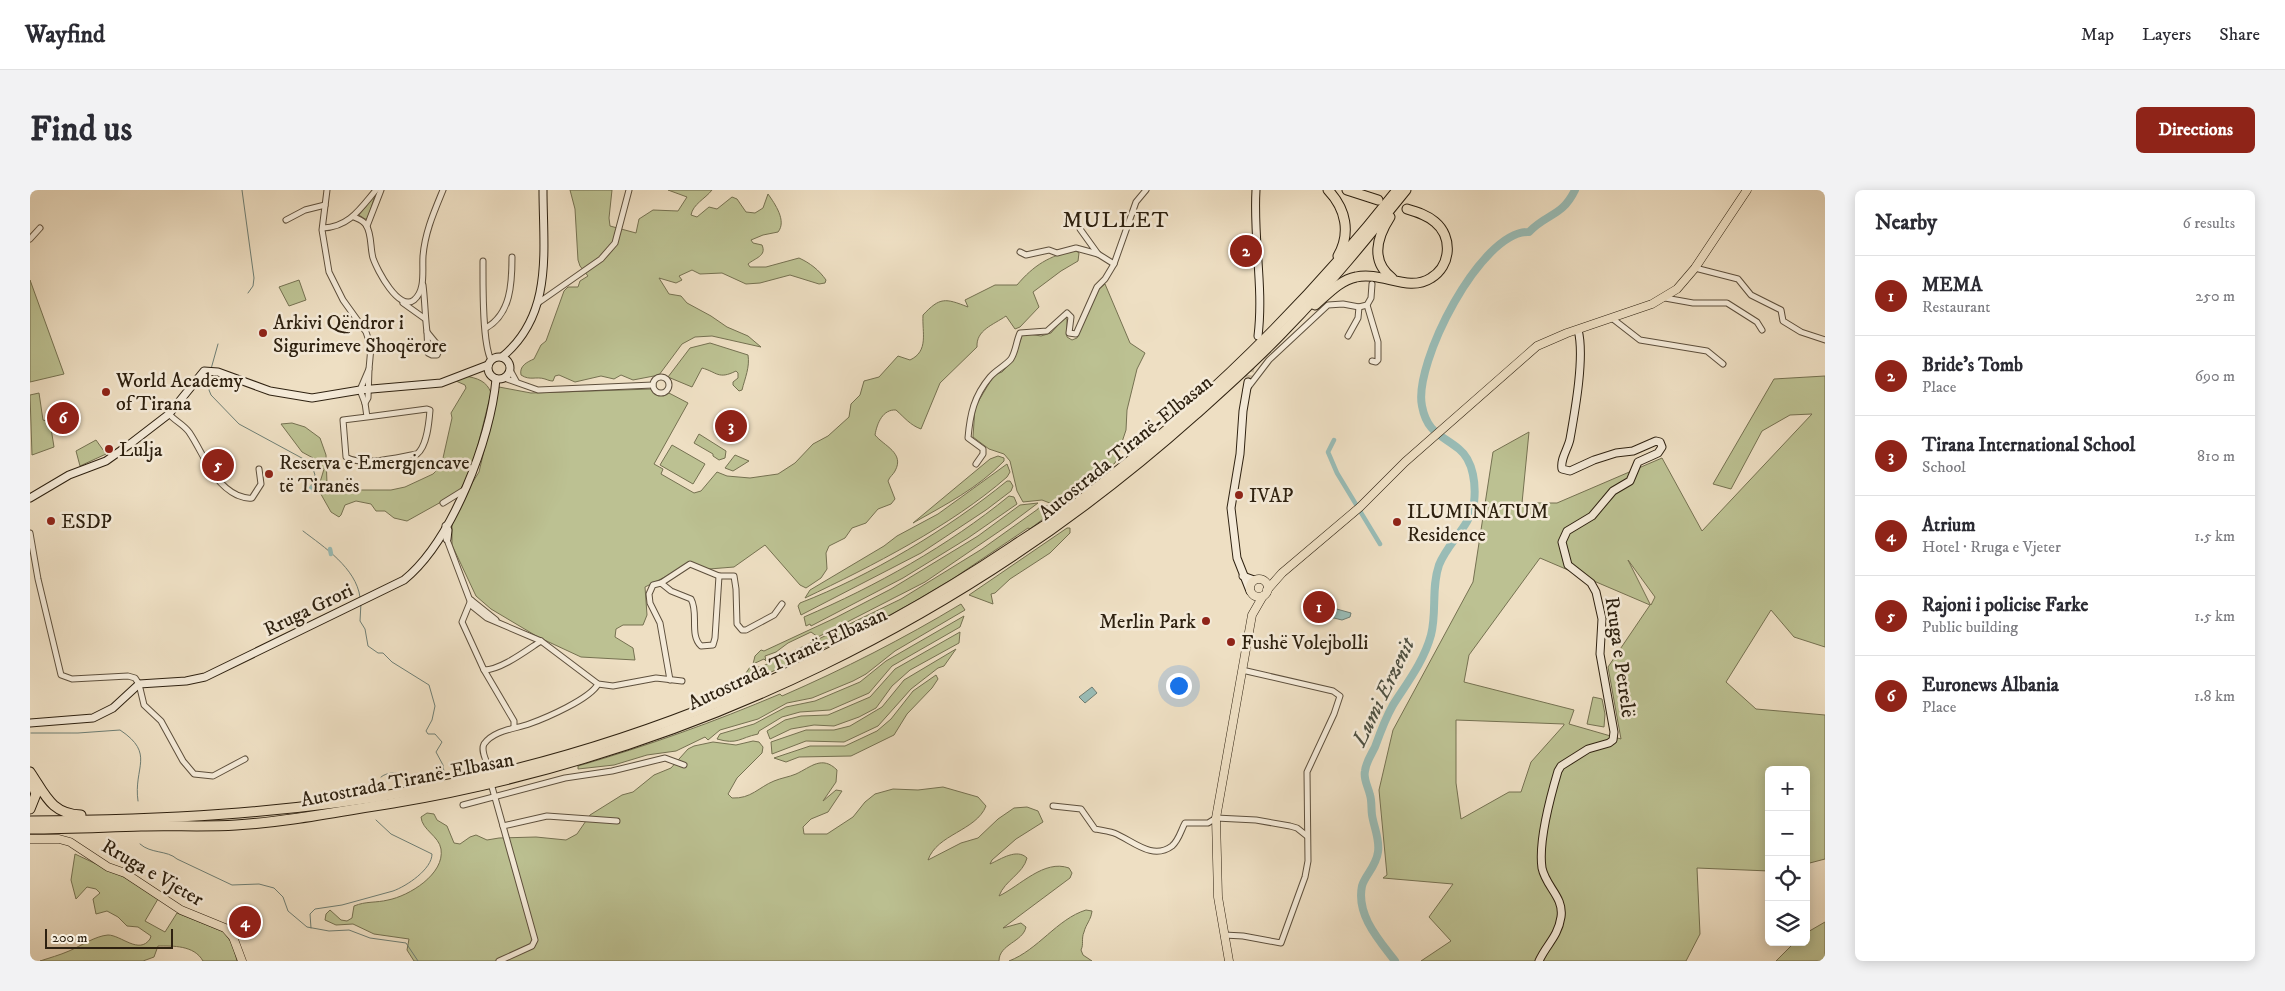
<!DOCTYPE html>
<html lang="en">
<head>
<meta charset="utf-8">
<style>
	:root { --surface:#fff; --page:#f2f2f3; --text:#2b2b33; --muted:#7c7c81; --line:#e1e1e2; --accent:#8f2418 }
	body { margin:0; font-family:"IM FELL DW Pica",serif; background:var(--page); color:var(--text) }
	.controls { position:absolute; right:15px; bottom:15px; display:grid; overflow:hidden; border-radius:8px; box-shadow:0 2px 12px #0003 }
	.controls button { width:45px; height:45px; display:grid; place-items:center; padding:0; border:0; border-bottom:1px solid var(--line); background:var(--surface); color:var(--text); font:25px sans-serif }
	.scale { position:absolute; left:15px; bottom:12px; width:128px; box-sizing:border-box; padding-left:5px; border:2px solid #2e2110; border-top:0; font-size:14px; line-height:18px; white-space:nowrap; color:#2e2110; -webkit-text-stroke:4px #f4ead8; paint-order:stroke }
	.you { position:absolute; left:1148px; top:495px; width:18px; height:18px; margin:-12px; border:4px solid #fff; border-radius:50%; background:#1a73e8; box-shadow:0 0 0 8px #1a73e833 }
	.badge { display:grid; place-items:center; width:32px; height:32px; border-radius:50%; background:var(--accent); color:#fff; font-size:16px; font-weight:700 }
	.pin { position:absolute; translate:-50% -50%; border:2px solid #fff; box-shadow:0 1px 5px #0006 }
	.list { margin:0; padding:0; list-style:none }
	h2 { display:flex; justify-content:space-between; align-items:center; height:65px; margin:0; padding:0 20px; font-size:21px }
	h2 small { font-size:16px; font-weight:400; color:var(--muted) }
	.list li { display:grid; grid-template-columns:32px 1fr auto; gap:15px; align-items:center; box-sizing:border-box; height:80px; padding:0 20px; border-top:1px solid var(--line) }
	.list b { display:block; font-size:19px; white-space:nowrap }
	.list p { margin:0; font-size:16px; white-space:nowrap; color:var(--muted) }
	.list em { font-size:16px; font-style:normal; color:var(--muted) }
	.icon { flex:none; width:28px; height:28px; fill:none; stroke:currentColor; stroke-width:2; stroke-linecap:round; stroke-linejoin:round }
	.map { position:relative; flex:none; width:1795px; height:771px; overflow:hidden; border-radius:8px }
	header { display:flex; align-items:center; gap:30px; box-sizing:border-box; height:70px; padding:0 25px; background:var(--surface); border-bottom:1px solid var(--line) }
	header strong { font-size:24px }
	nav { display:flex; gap:28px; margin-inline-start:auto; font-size:18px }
	.intro { display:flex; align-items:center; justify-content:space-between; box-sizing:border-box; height:120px; padding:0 30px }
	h1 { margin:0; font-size:35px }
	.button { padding:12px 22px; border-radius:8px; background:var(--accent); color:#fff; font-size:18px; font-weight:700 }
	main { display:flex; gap:30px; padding:0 30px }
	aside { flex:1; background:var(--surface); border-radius:8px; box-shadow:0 2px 12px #0003 }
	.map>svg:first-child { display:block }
	.green { fill:#bcc192; stroke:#757151; fill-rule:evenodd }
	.water { fill:#99bcb6; stroke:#6e7e74 }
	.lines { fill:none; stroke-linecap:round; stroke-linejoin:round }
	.stream { stroke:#6e7e74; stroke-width:1 }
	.canal { stroke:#99bcb6; stroke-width:4.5 }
	.river { stroke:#99bcb6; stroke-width:8 }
	.secondary-tunnel { stroke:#c8b99f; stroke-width:7; stroke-dasharray:7 3.5; stroke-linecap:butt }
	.street-casing { stroke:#5e503d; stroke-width:7 }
	.secondary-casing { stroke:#2e2110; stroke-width:9 }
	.primary-casing { stroke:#2e2110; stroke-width:9 }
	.highway-casing { stroke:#2e2110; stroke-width:11 }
	.street { stroke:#f4ead8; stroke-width:5 }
	.secondary { stroke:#f4ead8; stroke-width:7 }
	.primary { stroke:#eedfc3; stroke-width:8 }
	.highway { stroke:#eedfc3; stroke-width:9 }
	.poi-dot { fill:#8f2418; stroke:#f4ead8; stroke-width:2 }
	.labels { text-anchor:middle; stroke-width:5; stroke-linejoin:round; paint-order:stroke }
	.poi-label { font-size:20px; fill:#2e2110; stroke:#f4ead8; text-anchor:start }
	.street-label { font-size:20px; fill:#2e2110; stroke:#f4ead8 }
	.water-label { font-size:21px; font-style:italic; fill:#4e5042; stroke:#f4ead8 }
	.quarter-label { font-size:22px; letter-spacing:1px; fill:#2e2110; stroke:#f4ead8 }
</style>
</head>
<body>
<header>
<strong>Wayfind</strong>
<nav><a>Map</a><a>Layers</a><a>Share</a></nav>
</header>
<div class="intro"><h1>Find us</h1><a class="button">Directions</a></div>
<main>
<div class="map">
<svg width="1795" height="771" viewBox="0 0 1795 771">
	<rect width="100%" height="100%" fill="#eedfc3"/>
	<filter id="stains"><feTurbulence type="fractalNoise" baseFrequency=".004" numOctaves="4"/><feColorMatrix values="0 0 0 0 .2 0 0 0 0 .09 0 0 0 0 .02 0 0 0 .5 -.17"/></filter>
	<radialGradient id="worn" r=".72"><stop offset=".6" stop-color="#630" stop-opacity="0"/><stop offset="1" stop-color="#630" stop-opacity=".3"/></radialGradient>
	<g class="green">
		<path d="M540,0H582L579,28L580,36L606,43L609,29L623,20L648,21L657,7L638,0H682C675,9 663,14 661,25L667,27L679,17L687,19L702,7L707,9L716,22L725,23L733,18L738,4C745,14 757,31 748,42L733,45L721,50L723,53L732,55C737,66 725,68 718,74L720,77H736L769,68C780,73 789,80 796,90L795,93L789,94L760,85L730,93L716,94L692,83L670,84L662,80L649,86L652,90L646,93L629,88L639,104L651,106L657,113L681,126L697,137L718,146L731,157L682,146L665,147L652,154L629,185L603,190L591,185L584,189L571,186L545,192L529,185L525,186L523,191C520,191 518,190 515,189C506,186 500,191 491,185C489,176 497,172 504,169L511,155L516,151L534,101L538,97H548L550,91L558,86L550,76L548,70L545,19Z"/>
		<polygon points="345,5 338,29 335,29 329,25"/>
		<path d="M1045,60L1049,63L1048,71L1031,81L1003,102L1009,117L990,137L985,139L976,126C963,135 946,140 947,157L910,193L891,239C880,235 875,228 866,220C853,219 847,233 845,245C854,256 875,263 865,281C863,285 860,286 858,291L865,309L861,314L848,319L836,333L822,338L815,348L799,356L796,363L797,379L791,388L776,398L770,395L735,355L704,377L679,379L659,375L615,397L617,425L613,435H593L586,439L585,447L603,458L605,470L551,467L508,447L461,419L446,406L422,355V335L431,311L449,282L469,197L501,203L622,199L628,204L637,202L658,213L624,274L633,279L631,284L664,303L671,301L687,282L697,286L720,288L748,284L765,273L783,254L798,246L819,227L821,214L830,205L834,191L849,187L868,166L880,170C899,161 892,143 893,125C910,107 915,108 938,117L935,110L965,95H987C1004,75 1019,66 1045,60Z"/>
		<polygon points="0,90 34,184 0,192"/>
		<polygon points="269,90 276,110 259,116 249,97"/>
		<polygon points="1075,94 1100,153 1115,163 1107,179 1097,220 1096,240 1085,273 1030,317 1012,310 993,312 987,301 980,271 974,264 959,259 943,247 945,217 964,185 972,182 983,171 993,143 1011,146 1021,143 1034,128 1037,129 1037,147 1042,150 1047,148 1068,100"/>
		<path d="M680,153L718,165C720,177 715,188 712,200L709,201L703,195V192L708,188V183L706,181C688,190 687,182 672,178L662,197L638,187L660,158Z"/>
		<path d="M435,186C447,188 457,191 461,203L442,279L429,302L377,331L364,328L355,321H346L341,314L326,311L315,315L311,325L309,327L301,322L288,299L294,279L283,268L272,262L251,234L262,233L275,237L290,248L296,265L297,294L303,300H361L375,297L403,284L410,277L413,268L422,228L421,223L436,198L435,195L426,191Z"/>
		<path d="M1795,186V457L1764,447L1741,420L1696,492L1726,519L1795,525V669L1776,674V580H1739V681L1667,678L1670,744L1656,771H1391L1421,751L1399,727L1423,694L1353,688L1357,685L1349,600L1363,540L1443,392L1463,262L1499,242L1492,313H1527L1632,268L1672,341L1782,224L1760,225L1732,241L1701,299L1683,294L1744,189ZM1510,368L1620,415L1578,477L1591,549L1539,534L1544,520L1434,492L1439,465ZM1598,370L1625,407L1621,415L1620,414ZM1426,530L1534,534V535L1501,572L1491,602H1479L1431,629L1426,593Z"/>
		<polygon points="9,203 13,230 20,232 24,257 2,265 0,205"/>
		<polygon points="669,244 696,261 695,268 689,270 683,266 683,264 664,253"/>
		<polygon points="66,250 76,264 50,276 46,261"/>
		<polygon points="642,255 675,274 663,294 630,275"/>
		<polygon points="705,265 719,271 703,281 695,278"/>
		<path d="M968,266L974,268V271C948,298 915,315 883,333L960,269Z"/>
		<path d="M977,274L980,282L977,287C921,336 842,376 775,408L780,400L854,356L867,346L908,324Z"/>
		<path d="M977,291H980L983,296L981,301L956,320L891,363L771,425L768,416L770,413C840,386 918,339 977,291Z"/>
		<path d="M979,306L984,307L987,314L938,348L873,388L781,436L780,434L776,436L774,427C846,396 918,356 979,306Z"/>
		<polygon points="1008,313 980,334 895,392 788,447 781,442 758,453 746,462 735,466 736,471 734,469 723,474 725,466 731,460 734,461 805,428 861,399 948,346 990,315"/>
		<polygon points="1011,314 1026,319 1000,339 998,338 924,388 882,413 827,443 706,498 720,477 731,477 871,409 952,359 1008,319"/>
		<polygon points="1037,338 1040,338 1040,343 1020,363 980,389 965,403 961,404 963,414 939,405"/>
		<path d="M931,414L935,420L865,461L836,484L823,491L782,508L757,513L728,529L690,540L678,550L675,547L646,561L617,565L584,575L548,579V576C617,556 684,532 750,504L752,506C814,479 873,449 931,414Z"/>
		<path d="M934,426L930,437L862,476L839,503L800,520L770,522L752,527L729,541L728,544C709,548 708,555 687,549L690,544L724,534L756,517L785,511L830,492L856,471Z"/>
		<polygon points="930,442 929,453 880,480 862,496 846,518 829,527 804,536 784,535 761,539 740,549 737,541 755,530 771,526 798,525 840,507 865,479"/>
		<polygon points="926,459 914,476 908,478 881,499 848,536 814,552 776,551 742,564 741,552 776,540 804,540 820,536 852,517 874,490"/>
		<polygon points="906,485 908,489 902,498 877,524 864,545 821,566 769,567 756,572 744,568 780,556 815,556 847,541 861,529 883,501"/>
		<polygon points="1563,507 1572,509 1575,524 1574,537 1557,534"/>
		<path d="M723,551L729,552L733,557L732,563L707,588L698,604L702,608C721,609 729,597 744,591C751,588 759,587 766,584C781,577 792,565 807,580L806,592L793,611L806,600L812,601L798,622L781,629L773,637L774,644H797L823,627L835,612L845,604L863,599L888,600L913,597L948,607L956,616C946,641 907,644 898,670L931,653L948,648L968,629L984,618L997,617L1008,621L1013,632L986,649L962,670L960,674C971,669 987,658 997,668C993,684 975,690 969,706C990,696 1014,669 1039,678L1042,683L1040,688L973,738L991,733L996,737C993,752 969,754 969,771H384L377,760L379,749L344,744L323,734L306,735L295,730L296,724L300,720L311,730L317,731L322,728L324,716C336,711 346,713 358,710C379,706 415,684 411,659C409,646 392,640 391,627L397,623L404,624L407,630L417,636L424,653L430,654L440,647L446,645L457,650L469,648L506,647L536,650L547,644L560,625L592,605L603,602L624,585L641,578L658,559L664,556L683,552L706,555Z"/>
		<path d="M45,664L96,688L128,709L115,731L135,742L147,723L194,742L203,755L207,771H173C164,755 143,756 128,756L124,767L113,771H10C19,768 30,765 39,761C51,756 65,746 78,745C91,745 109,765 120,749L121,746L108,737L97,736L88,727L77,721L66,724L63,709L70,703L66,699L57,697L46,709L41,690Z"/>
		<path d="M1056,720L1062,721C1061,730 1056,734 1054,742C1051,749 1054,754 1051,760L1053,765L1062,771H979C1008,760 1027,729 1056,720Z"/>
		<polygon points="1795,732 1795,771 1746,771 1765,752 1776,752 1776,743"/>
	</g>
	<g class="water">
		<polygon points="1303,418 1321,423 1320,427 1312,430 1300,427"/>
		<polygon points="1062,497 1067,503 1055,513 1049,507"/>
	</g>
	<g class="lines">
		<g class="stream">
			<polyline points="212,0 224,88 223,96 218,103"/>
			<polyline points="181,179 188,154"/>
			<polyline points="180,185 179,200 181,205 209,234 281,273 285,285 279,301"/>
			<path d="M273,341C294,357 326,378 330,407"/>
			<path d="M331,413L330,431L335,439L338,456L348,463H353L362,472L399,495L405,516L402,530L396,541L398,544H405L412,552L406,562L413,575L414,582L404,590L400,591C386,588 363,577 351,587"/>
			<path d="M1,543H48L90,540C126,564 103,577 108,611"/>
			<path d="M110,654C121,664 137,660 147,669L202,695L229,694L244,698L253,707L258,721L277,737L299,741L319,740L340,748L376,753L388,771"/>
			<path d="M281,738L280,724L285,719L312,715L363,701C377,696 402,679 402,664L361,644L346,630"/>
		</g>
		<g class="canal">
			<polyline points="1304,250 1298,262 1307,283 1350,354"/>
			<polyline points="281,298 282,300"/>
			<polyline points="300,359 301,364"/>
		</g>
		<path class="river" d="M1365,771C1349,750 1326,725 1332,696C1335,685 1346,677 1348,662C1350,649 1344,638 1342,625C1341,618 1342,611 1340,605C1338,596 1333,589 1335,581C1336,572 1341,565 1345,557C1350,543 1355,529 1363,515C1377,493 1394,471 1401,445C1407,422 1401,398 1409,375C1418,352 1440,337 1444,313C1446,296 1444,271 1429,259C1412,245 1397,243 1392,216C1383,174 1451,40 1499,42C1517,23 1532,27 1545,0"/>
		<polyline class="secondary-tunnel" points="1218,192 1222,173"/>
		<defs>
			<g id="street">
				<path d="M297,0L292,40L299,82L313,110L336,142L341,157L339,179L330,200L335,213L337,227L397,219L400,220C399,233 397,256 387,264C369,267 332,277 316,267L313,230L337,227"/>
				<path d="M324,27C328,29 333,30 336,35C342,44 340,58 343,68C347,80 369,122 384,110C396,100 392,80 393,66C395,42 404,22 413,0"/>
				<polyline points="256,30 275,20 295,15"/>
				<polyline points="337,36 351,0"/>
				<path d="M293,38C319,37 330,19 346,0"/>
				<polyline points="1050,39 1068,64 1084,74"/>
				<polyline points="0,49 10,38"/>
				<polyline points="990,62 996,65 1019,60 1027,63 1046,58 1068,64"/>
				<path d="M453,71C453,94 452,152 461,170"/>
				<polyline points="1665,78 1708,89 1721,105 1751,120 1753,131 1771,142 1795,150"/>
				<path d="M393,95C395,111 395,126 397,142"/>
				<polyline points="1635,108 1663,113 1697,113 1727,132 1732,140"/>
				<polyline points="373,113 394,128"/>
				<polyline points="508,113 571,69 585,53 599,0"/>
				<polyline points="1337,115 1348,152 1348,170 1346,172 1342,171"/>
				<polyline points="1583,129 1610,150 1677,161 1693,174"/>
				<path d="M456,138C481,124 482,93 482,67"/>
				<polygon points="397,142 410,158 407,165 402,165 398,163"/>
				<polyline points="1318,146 1328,128 1329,117"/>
				<polyline points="480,180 486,191"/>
				<circle cx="631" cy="195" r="8"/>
				<polyline points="474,188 508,200 623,195"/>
				<polyline points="1216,200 1239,170 1298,115 1313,114 1329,117 1337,115 1341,108 1342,94"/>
				<polyline points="335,213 338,208 339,179"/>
				<path d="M139,224C145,231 153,234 159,242C174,264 182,293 207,305C212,307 216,309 222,308L231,294L229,279"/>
				<path d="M946,274L953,264V259L938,248C940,224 944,206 960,187C966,180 975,176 981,169C986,161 986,152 990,143L1017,141L1037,123L1041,127L1039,143L1046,144L1067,97L1075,89L1084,74L1106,12L1116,0"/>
				<polyline points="413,313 434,300"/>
				<polyline points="0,343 8,389 31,485 42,489 98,486 105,488 109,494 114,515 131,531 153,571 164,584 183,586 215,569"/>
				<polyline points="416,347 442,416 457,428 511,451 568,494 583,496 626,488 652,491"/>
				<polyline points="631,393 660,374 689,386 704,386 706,399 707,434 712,440 716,440 744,425 752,414"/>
				<path d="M441,410L432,432L454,480C471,480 497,460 511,451"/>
				<polyline points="441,410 466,430"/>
				<polyline points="454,480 484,531 484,537"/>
				<path d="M640,490L630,433L620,413L619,404L623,395L631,393L641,401L661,409C669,423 659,445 671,456L683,455L685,448L689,386"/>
				<path d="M457,573C455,568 451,560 454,554C464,540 485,539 499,534C516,528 560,509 568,494"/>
				<polyline points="462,597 473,636"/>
				<polyline points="433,615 535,588 582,581 635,568 654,575"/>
				<path d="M1023,616L1051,619L1065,639C1071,640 1078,641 1084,643C1102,650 1122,671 1142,656C1149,650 1151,640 1155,633H1178L1186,628L1226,630L1260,636L1267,638L1277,646"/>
				<polyline points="1194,745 1213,746 1251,753 1275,687 1278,671 1277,582 1304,524 1310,506 1303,501 1212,480"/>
				<polyline points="469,771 502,756 505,750 473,636 517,626 587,631"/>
			</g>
			<g id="secondary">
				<path d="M1226,0C1223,49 1234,97 1228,146"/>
				<circle cx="469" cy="178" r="11"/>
				<path d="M472,167C524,124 513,60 513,0"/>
				<polyline points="1218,192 1213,221 1210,264 1201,318 1207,368 1220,401"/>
				<polyline points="0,308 39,285 76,271 100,254 139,224 174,181 188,182 240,201 282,208 330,200 411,193 458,175"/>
				<polyline points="416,336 418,340 417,349"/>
				<polyline points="1213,386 1224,390"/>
				<path d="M0,533L63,528L83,518L109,494L156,491L175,487L374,390C422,351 461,249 466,189"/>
				<path d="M1509,771C1516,755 1528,747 1531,727C1534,707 1516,697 1512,678C1508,651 1520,608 1528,581L1531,576L1558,559L1579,553L1583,550L1584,542L1570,464L1572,429L1566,402L1561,393L1538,375L1532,352L1537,341L1562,326L1583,301L1600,291L1608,272L1628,263L1632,257L1630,252L1626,251L1603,261L1586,263L1564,270L1540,281L1532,279C1530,269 1538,259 1540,249C1545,221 1555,166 1548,140"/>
			</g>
			<g id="primary">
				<circle cx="1229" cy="398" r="9"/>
				<polyline points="1237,400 1252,383 1330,317 1375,272 1507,156 1537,143 1622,114 1647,99 1665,78 1717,0"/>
				<polyline points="0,649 29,649 40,652 78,677 95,683 151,720 195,738 203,747 212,771"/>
				<polyline points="1199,771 1188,707 1186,628 1222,425 1233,406"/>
			</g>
			<g id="highway">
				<path d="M1298,0C1316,19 1321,43 1308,66"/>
				<polyline points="1317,0 1348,10"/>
				<path d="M1360,27C1347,47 1340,71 1362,88"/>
				<path d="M1285,115C1297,105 1310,90 1326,87C1352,81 1378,103 1401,88C1421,76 1423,47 1405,32C1397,25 1387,22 1377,19"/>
				<path d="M0,582C15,604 21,624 51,625"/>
				<polyline points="0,619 6,604 1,591"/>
				<path d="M0,631C130,630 254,624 383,601C596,563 803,477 983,356C1004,342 1027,328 1048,312C1167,221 1274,118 1367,0"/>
				<path d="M0,639C37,639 74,637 111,636C142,635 174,637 206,635C258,632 311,621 363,613C661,563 940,426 1165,225C1196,197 1228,169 1257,138C1299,95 1338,47 1376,0"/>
			</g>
		</defs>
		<use href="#street" class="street-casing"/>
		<use href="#secondary" class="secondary-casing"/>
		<use href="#primary" class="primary-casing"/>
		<use href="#highway" class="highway-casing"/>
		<use href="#street" class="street"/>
		<use href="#secondary" class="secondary"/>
		<use href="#primary" class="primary"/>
		<use href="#highway" class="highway"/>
	</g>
	<g class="poi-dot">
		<circle cx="233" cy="143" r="5"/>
		<circle cx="76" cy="202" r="5"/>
		<circle cx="79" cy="259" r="5"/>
		<circle cx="239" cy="284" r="5"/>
		<circle cx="1209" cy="305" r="5"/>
		<circle cx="21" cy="331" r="5"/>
		<circle cx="1367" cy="332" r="5"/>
		<circle cx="1176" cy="431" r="5"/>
		<circle cx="1201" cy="452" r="5"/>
	</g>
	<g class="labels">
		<g class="poi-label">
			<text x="243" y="139">Arkivi Qëndror i<tspan x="243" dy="23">Sigurimeve Shoqërore</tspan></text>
			<text x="86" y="197">World Academy<tspan x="86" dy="23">of Tirana</tspan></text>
			<text x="89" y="266">Lulja</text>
			<text x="249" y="279">Reserva e Emergjencave<tspan x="249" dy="23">të Tiranës</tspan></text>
			<text x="1219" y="312">IVAP</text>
			<text x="1377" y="328">ILUMINATUM<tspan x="1377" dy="23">Residence</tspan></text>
			<text x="31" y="338">ESDP</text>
			<text x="1166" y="438" text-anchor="end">Merlin Park</text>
			<text x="1211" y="459">Fushë Volejbolli</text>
		</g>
		<g class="street-label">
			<text transform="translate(1095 257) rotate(-39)" y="7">Autostrada Tiranë-Elbasan</text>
			<text transform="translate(278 419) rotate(-26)" y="7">Rruga Grori</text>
			<text transform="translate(1591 467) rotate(82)" y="7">Rruga e Petrelë</text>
			<text transform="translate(757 468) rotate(-25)" y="7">Autostrada Tiranë-Elbasan</text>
			<text transform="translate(377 589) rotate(-11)" y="7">Autostrada Tiranë-Elbasan</text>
			<text transform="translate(123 682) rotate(30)" y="7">Rruga e Vjeter</text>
		</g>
		<g class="water-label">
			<text transform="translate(1353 502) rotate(-64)" y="7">Lumi Erzenit</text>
		</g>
		<g class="quarter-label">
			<text x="1086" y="37">MULLET</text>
		</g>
	</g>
	<rect width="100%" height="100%" filter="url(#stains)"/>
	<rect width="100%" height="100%" fill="url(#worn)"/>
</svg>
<div class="controls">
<button>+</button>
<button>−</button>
<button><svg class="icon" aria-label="locate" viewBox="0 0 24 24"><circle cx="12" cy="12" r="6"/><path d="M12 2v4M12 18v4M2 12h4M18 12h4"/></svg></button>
<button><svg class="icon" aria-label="layers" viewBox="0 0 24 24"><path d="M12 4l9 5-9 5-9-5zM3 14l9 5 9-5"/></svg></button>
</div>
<div class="scale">200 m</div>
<div class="you"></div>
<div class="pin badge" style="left:1289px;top:417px">1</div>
<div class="pin badge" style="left:1216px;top:61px">2</div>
<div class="pin badge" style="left:701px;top:236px">3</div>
<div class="pin badge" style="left:215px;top:732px">4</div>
<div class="pin badge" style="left:188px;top:275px">5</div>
<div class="pin badge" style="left:33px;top:228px">6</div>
</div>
<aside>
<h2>Nearby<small>6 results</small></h2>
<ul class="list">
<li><span class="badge">1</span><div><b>MEMA</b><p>Restaurant</p></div><em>250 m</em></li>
<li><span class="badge">2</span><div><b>Bride's Tomb</b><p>Place</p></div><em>690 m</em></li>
<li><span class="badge">3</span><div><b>Tirana International School</b><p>School</p></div><em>810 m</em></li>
<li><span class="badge">4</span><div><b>Atrium</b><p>Hotel · Rruga e Vjeter</p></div><em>1.5 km</em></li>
<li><span class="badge">5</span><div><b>Rajoni i policise Farke</b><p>Public building</p></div><em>1.5 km</em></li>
<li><span class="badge">6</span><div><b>Euronews Albania</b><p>Place</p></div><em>1.8 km</em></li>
</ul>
</aside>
</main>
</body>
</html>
